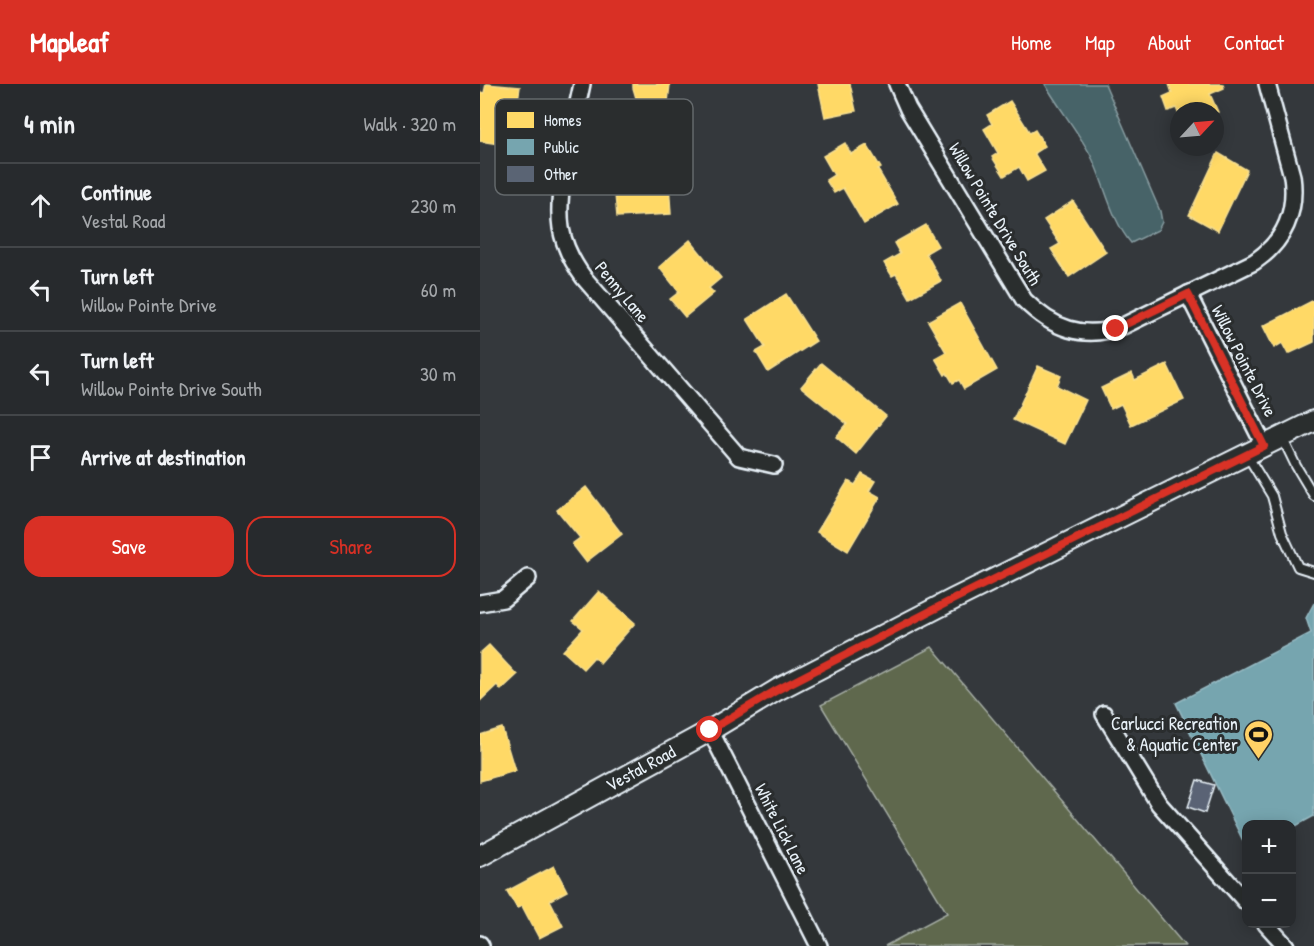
<!DOCTYPE html>
<html lang="en">
<head>
<meta charset="utf-8">
<style>
	:root { --surface:#272a2d; --page:#333639; --text:#f1f3f6; --muted:#a4a7aa; --line:#434649; --accent:#d93025 }
	body { margin:0; font-family:"Patrick Hand",sans-serif; background:var(--page); color:var(--text) }
	.controls { position:absolute; right:18px; bottom:18px; display:grid; overflow:hidden; border-radius:12px; box-shadow:0 3px 15px #0003 }
	.controls button { width:54px; height:54px; display:grid; place-items:center; padding:0; border:0; border-bottom:2px solid var(--line); background:var(--surface); color:var(--text); font:30px sans-serif }
	.compass { position:absolute; left:690px; top:18px; width:54px; height:54px; border-radius:50%; background:var(--surface); box-shadow:0 3px 15px #0003; rotate:64deg }
	.stop { position:absolute; width:18px; height:18px; margin:-14px; border:4px solid #d93025; border-radius:50%; background:#fff }
	.stop.end { background:#d93025; border-color:#fff; box-shadow:0 2px 6px #0008 }
	.list { margin:0; padding:0; list-style:none }
	h2 { display:flex; justify-content:space-between; align-items:center; height:78px; margin:0; padding:0 24px; font-size:26px }
	h2 small { font-size:20px; font-weight:400; color:var(--muted) }
	.list li { display:grid; grid-template-columns:39px 1fr auto; gap:18px; align-items:center; box-sizing:border-box; height:84px; padding:0 24px; border-top:2px solid var(--line) }
	.list b { display:block; font-size:22px; white-space:nowrap }
	.list p { margin:0; font-size:20px; white-space:nowrap; color:var(--muted) }
	.list em { font-size:20px; font-style:normal; color:var(--muted) }
	.actions { display:flex; gap:12px; padding:18px 24px }
	.actions a { flex:1; padding:14px 0; border:2px solid var(--accent); border-radius:18px; text-align:center; font-size:21px; color:var(--accent) }
	.actions .main { background:var(--accent); color:#fff }
	.icon { flex:none; width:33px; height:33px; fill:none; stroke:currentColor; stroke-width:2; stroke-linecap:round; stroke-linejoin:round }
	.map { position:relative; flex:none; width:834px; height:862px; overflow:hidden }
	header { display:flex; align-items:center; gap:36px; box-sizing:border-box; height:84px; padding:0 30px; background:var(--accent); color:#fff }
	header strong { font-size:28px }
	nav { display:flex; gap:33px; margin-inline-start:auto; font-size:21px }
	main { display:flex }
	aside { flex:1; background:var(--surface) }
	.map>svg:first-child { display:block }
	.green { fill:#5f684e; stroke:#a4aca3; stroke-width:1.5 }
	.water { fill:#466467; stroke:#879ca1; stroke-width:1.5 }
	.homes { fill:#ffd966; stroke:#f8e092; stroke-width:1.5 }
	.public { fill:#76a5af; stroke:#98bcc5; stroke-width:1.5 }
	.building { fill:#5a6474; stroke:#e8f1f8; stroke-width:1.5 }
	.lines { fill:none; stroke-linecap:round; stroke-linejoin:round }
	.service-casing { stroke:#e8f1f8; stroke-width:12 }
	.minor-casing { stroke:#e8f1f8; stroke-width:20 }
	.tertiary-casing { stroke:#e8f1f8; stroke-width:24 }
	.service { stroke:#2a2d2e; stroke-width:8 }
	.minor { stroke:#2a2d2e; stroke-width:15 }
	.tertiary { stroke:#2a2d2e; stroke-width:20 }
	.route { stroke:#d93025; stroke-width:8 }
	.labels { text-anchor:middle; stroke-width:6; stroke-linejoin:round; paint-order:stroke }
	.street-label { font-size:18px; fill:#e8f1f8; stroke:#2a2d2e }
	.poi-label { font-size:18px; fill:#e8f1f8; stroke:#2a2d2e; text-anchor:end }
	.key { fill:#2a2d2e; stroke:#63686b; stroke-width:1.5 }
	.key-label { font-size:16px; fill:#e8f1f8 }
</style>
</head>
<body>
<header>
<strong>Mapleaf</strong>
<nav><a>Home</a><a>Map</a><a>About</a><a>Contact</a></nav>
</header>
<main>
<aside>
<h2>4 min<small>Walk · 320 m</small></h2>
<ul class="list">
<li><svg class="icon" aria-label="ahead" viewBox="0 0 24 24"><path d="M12 20V5M6 11l6-6 6 6"/></svg><div><b>Continue</b><p>Vestal Road</p></div><em>230 m</em></li>
<li><svg class="icon" aria-label="left" viewBox="0 0 24 24"><path d="M17 20v-9H6M10 6l-5 5 5 5"/></svg><div><b>Turn left</b><p>Willow Pointe Drive</p></div><em>60 m</em></li>
<li><svg class="icon" aria-label="left" viewBox="0 0 24 24"><path d="M17 20v-9H6M10 6l-5 5 5 5"/></svg><div><b>Turn left</b><p>Willow Pointe Drive South</p></div><em>30 m</em></li>
<li><svg class="icon" aria-label="arrive" viewBox="0 0 24 24"><path d="M6 21V4h12l-3 4 3 4H6"/></svg><div><b>Arrive at destination</b></div></li>
</ul>
<div class="actions"><a class="main">Save</a><a>Share</a></div>
</aside>
<div class="map">
<svg width="834" height="862" viewBox="0 0 834 862">
	<rect width="100%" height="100%" fill="#34383c"/>
	<filter id="ink" filterUnits="userSpaceOnUse"><feTurbulence type="fractalNoise" baseFrequency=".0167" numOctaves="2"/><feDisplacementMap in="SourceGraphic" scale="12" xChannelSelector="R" yChannelSelector="G"/><feConvolveMatrix kernelMatrix="1 2 1 2 8 2 1 2 1" color-interpolation-filters="sRGB"/></filter>
	<g filter="url(#ink)">
		<polygon class="green" points="452,563 705,862 405,862 467,829 341,621"/>
		<path class="water" d="M565,0H625L680,127L682,138L678,146L651,159C630,134 625,99 610,70C597,46 579,24 565,0Z"/>
		<g class="homes">
			<polygon points="6,0 40,3 34,41 48,43 45,64 0,57 0,8 4,9"/>
			<polygon points="153,0 190,0 188,18 156,14 153,4"/>
			<polygon points="338,0 370,0 376,27 345,33"/>
			<polygon points="689,0 743,0 744,4 730,10 738,28 699,27 699,31 696,24 688,27 683,13 692,9"/>
			<polygon points="530,17 550,49 555,46 565,62 554,69 565,87 547,97 539,83 524,92 512,73 518,69 504,45 512,40 507,31"/>
			<polygon points="365,59 371,70 387,61 401,84 398,86 418,120 384,140 363,104 354,109 346,96 354,91 343,72"/>
			<polygon points="187,69 191,130 137,133 135,110 152,109 150,71"/>
			<polygon points="738,69 767,86 738,147 709,131"/>
			<polygon points="593,117 626,168 589,193 571,165 580,160 564,136"/>
			<polygon points="446,141 458,162 446,169 461,197 430,214 416,190 412,192 404,179 420,170 414,159"/>
			<polygon points="210,156 241,194 229,204 234,209 205,233 190,215 199,208 179,183"/>
			<polygon points="306,210 336,257 288,288 276,268 285,263 267,235"/>
			<polygon points="834,216 834,258 808,270 802,259 794,264 783,242"/>
			<polygon points="480,219 517,286 484,305 479,296 473,299 467,289 465,291 455,274 466,268 448,237"/>
			<polygon points="341,279 406,332 376,370 356,353 367,340 321,303"/>
			<polygon points="687,280 704,316 651,341 641,320 631,325 621,304 652,289 655,296"/>
			<polygon points="558,282 581,292 577,302 606,316 585,360 533,336"/>
			<polygon points="382,390 395,397 389,407 400,413 368,467 337,448 368,397 375,401"/>
			<polygon points="106,403 142,450 106,478 92,460 100,454 77,426"/>
			<polygon points="119,507 155,539 120,579 114,573 103,585 83,567 103,545 93,537"/>
			<polygon points="9,561 37,591 21,606 17,601 0,617 0,569"/>
			<polygon points="22,644 35,687 0,697 0,651"/>
			<polygon points="74,782 87,807 70,816 83,842 59,854 42,822 37,824 27,807"/>
		</g>
		<polygon class="public" points="834,519 834,732 812,744 812,740 766,740 766,763 696,619 831,549 826,534"/>
		<polygon class="building" points="717,696 734,701 725,729 708,723"/>
		<g class="lines">
			<defs>
				<g id="service">
					<polyline points="802,353 816,382 834,412"/>
					<polyline points="767,371 792,412 802,449 818,483 834,488"/>
				</g>
				<g id="minor">
					<path d="M102,0C94,40 75,104 81,144C84,162 93,179 104,194L259,373L294,381"/>
					<path d="M417,0L428,25L544,216C572,244 603,257 643,242L774,178C804,158 817,128 812,92L787,0"/>
					<polyline points="708,210 784,361"/>
					<polyline points="0,519 23,515 48,494"/>
					<polyline points="624,630 679,720 766,818"/>
					<polyline points="230,646 339,862"/>
					<polyline points="786,840 806,862"/>
					<polyline points="0,860 1,862"/>
				</g>
				<g id="tertiary">
					<path id="s1" d="M0,772L224,650L297,606L474,515L834,337"/>
				</g>
			</defs>
			<use href="#service" class="service-casing"/>
			<use href="#minor" class="minor-casing"/>
			<use href="#tertiary" class="tertiary-casing"/>
			<use href="#service" class="service"/>
			<use href="#minor" class="minor"/>
			<use href="#tertiary" class="tertiary"/>
		</g>
	</g>
	<g class="lines" filter="url(#ink)">
		<polyline class="route" points="230,646 297,606 474,515 784,362 708,210 636,245"/>
	</g>
	<defs>
		<symbol id="stadium-pin" viewBox="-11 -11 22 30"><path d="M0 17L-7.5 6A9.5 9.5 0 1 1 7.5 6Z" fill="#ffd166" stroke="#2a2d2e"/><path d="M0-5a6.5 5 0 1 0 0 10a6.5 5 0 1 0 0-10ZM-3.5-1.8h7v3.6h-7Z" fill="#111"/></symbol>
	</defs>
	<g fill-rule="evenodd">
		<use href="#stadium-pin" x="762" y="634" width="33" height="45"/>
	</g>
	<g class="labels">
		<g class="street-label">
			<text transform="translate(515 130) rotate(59)" y="6">Willow Pointe Drive South</text>
			<text transform="translate(142 208) rotate(50)" y="6">Penny Lane</text>
			<text transform="translate(764 277) rotate(63)" y="6">Willow Pointe Drive</text>
			<text dy="6" stroke="none"><textPath href="#s1" startOffset="183">Vestal Road</textPath></text>
			<text transform="translate(302 745) rotate(63)" y="6">White Lick Lane</text>
		</g>
		<g class="poi-label">
			<text x="758" y="646">Carlucci Recreation<tspan x="758" dy="21">&amp; Aquatic Center</tspan></text>
		</g>
	</g>
	<rect x="15" y="15" width="198" height="96" rx="9" class="key"/>
	<rect x="27" y="28" width="27" height="16" fill="#ffd966"/>
	<rect x="27" y="55" width="27" height="16" fill="#76a5af"/>
	<rect x="27" y="82" width="27" height="16" fill="#5a6474"/>
	<g class="key-label">
		<text x="64" y="42">Homes</text>
		<text x="64" y="69">Public</text>
		<text x="64" y="96">Other</text>
	</g>
</svg>
<div class="controls">
<button>+</button>
<button>−</button>
</div>
<svg class="compass" viewBox="-18 -18 36 36"><path d="M0-13l5 13h-10z" fill="#e53935"/><path d="M0 13l5-13h-10z" fill="#a4a7aa"/></svg>
<div class="stop" style="left:230px;top:646px"></div>
<div class="stop end" style="left:636px;top:245px"></div>
</div>
</main>
</body>
</html>
